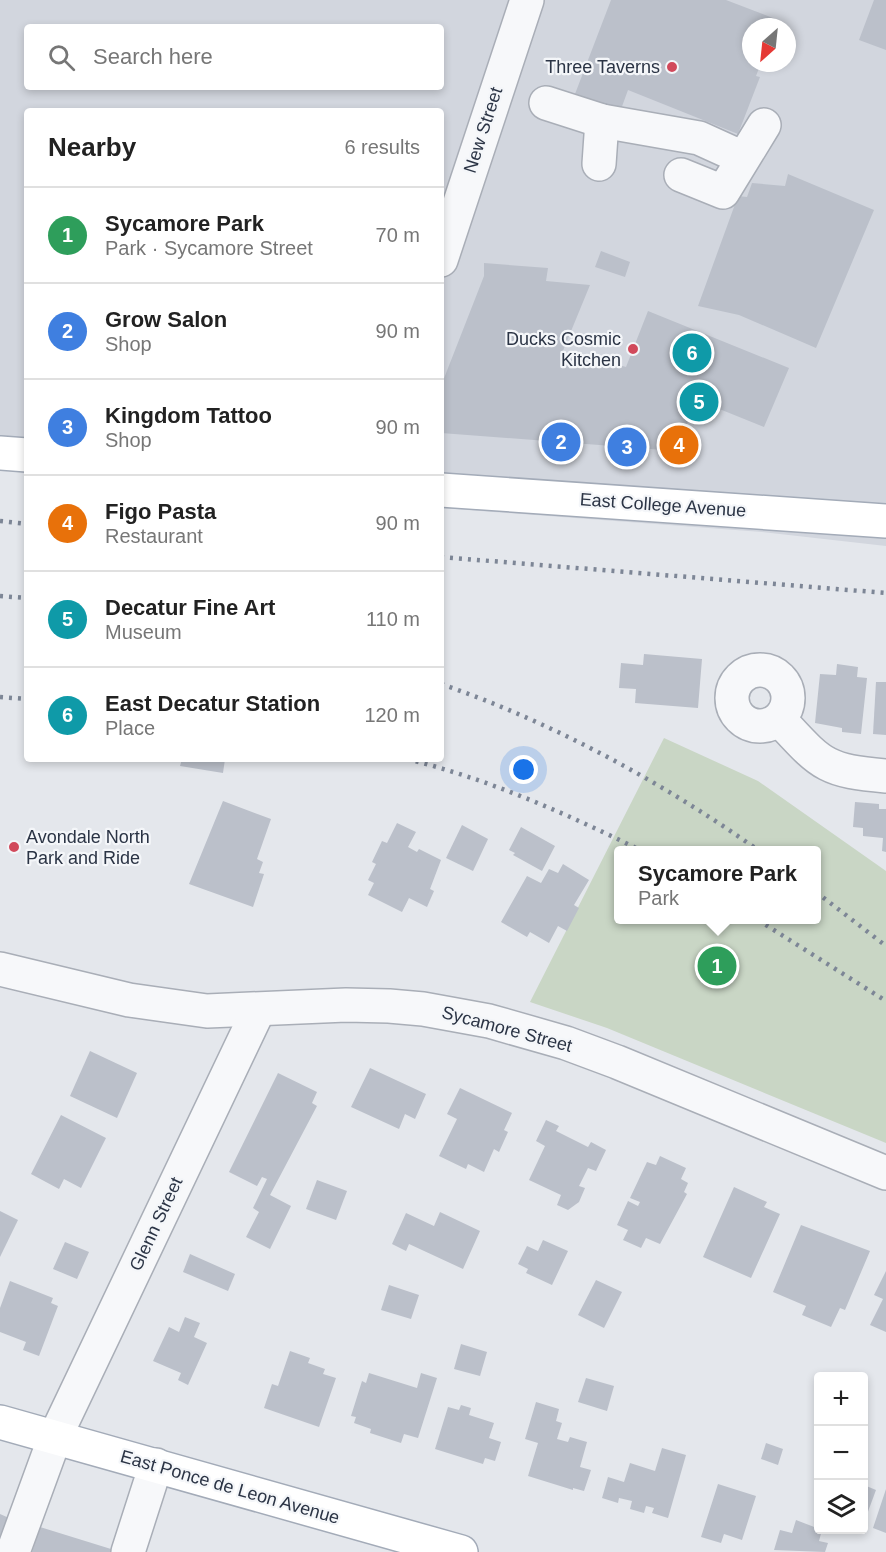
<!DOCTYPE html>
<html lang="en">
<head>
<meta charset="utf-8">
<style>
	:root { --surface:#fff; --page:#f2f2f2; --text:#222; --muted:#767676; --line:#e0e0e0; --accent:#d93025 }
	body { margin:0; font-family:Helvetica,sans-serif; background:var(--page); color:var(--text) }
	.controls { position:absolute; right:18px; bottom:18px; display:grid; overflow:hidden; border-radius:6px; box-shadow:0 3px 9px #0003 }
	.controls button { width:54px; height:54px; display:grid; place-items:center; padding:0; border:0; border-bottom:2px solid var(--line); background:var(--surface); color:var(--text); font:30px sans-serif }
	.compass { position:absolute; left:742px; top:18px; width:54px; height:54px; border-radius:50%; background:var(--surface); box-shadow:0 3px 9px #0003; rotate:207deg }
	.you { position:absolute; left:524px; top:770px; width:21px; height:21px; margin:-15px; border:4px solid #fff; border-radius:50%; background:#1a73e8; box-shadow:0 0 0 9px #1a73e833 }
	.badge { display:grid; place-items:center; width:39px; height:39px; border-radius:50%; background:var(--accent); color:#fff; font-size:20px; font-weight:700 }
	.pin { position:absolute; translate:-50% -50%; border:3px solid #fff; box-shadow:0 2px 6px #0006 }
	.popup { position:absolute; left:614px; top:846px; width:207px; height:78px; box-sizing:border-box; display:grid; place-content:center; border-radius:6px; background:var(--surface); filter:drop-shadow(0 2px 4px #0005); font-size:20px; white-space:nowrap; color:var(--muted) }
	.popup b { font-size:22px; color:var(--text) }
	.popup::after { content:''; position:absolute; left:50%; top:100%; margin-left:-12px; border:12px solid transparent; border-top-color:var(--surface) }
	.list { margin:0; padding:0; list-style:none }
	h2 { display:flex; justify-content:space-between; align-items:center; height:78px; margin:0; padding:0 24px; font-size:26px }
	h2 small { font-size:20px; font-weight:400; color:var(--muted) }
	.list li { display:grid; grid-template-columns:39px 1fr auto; gap:18px; align-items:center; box-sizing:border-box; height:96px; padding:0 24px; border-top:2px solid var(--line) }
	.list b { display:block; font-size:22px; white-space:nowrap }
	.list p { margin:0; font-size:20px; white-space:nowrap; color:var(--muted) }
	.list em { font-size:20px; font-style:normal; color:var(--muted) }
	.icon { flex:none; width:33px; height:33px; fill:none; stroke:currentColor; stroke-width:2; stroke-linecap:round; stroke-linejoin:round }
	.map { position:relative; flex:none; width:886px; height:1552px; overflow:hidden }
	.search { position:absolute; background:var(--surface); box-shadow:0 3px 9px #0003; left:24px; top:24px; width:420px; height:66px; display:flex; align-items:center; gap:15px; box-sizing:border-box; padding:0 21px; border-radius:6px; color:var(--muted); font-size:22px }
	.panel { position:absolute; background:var(--surface); box-shadow:0 3px 9px #0003; left:24px; top:108px; width:420px; height:654px; border-radius:6px }
	.map>svg:first-child { display:block }
	.built { fill:#d2d6de; fill-rule:evenodd }
	.green { fill:#c9d6c5; fill-rule:evenodd }
	.building { fill:#bbc0ca }
	.lines { fill:none; stroke-linecap:round; stroke-linejoin:round }
	.minor-casing { stroke:#a9aeb7; stroke-width:36 }
	.major-casing { stroke:#a3abb8; stroke-width:36 }
	.minor { stroke:#f7f8fa; stroke-width:33 }
	.major { stroke:#fff; stroke-width:33 }
	.rail { stroke:#7d8696; stroke-width:4.5; stroke-dasharray:3 6; stroke-linecap:butt }
	.poi-dot { fill:#d1495b; stroke:#f4f6f9; stroke-width:2 }
	.labels { text-anchor:middle; stroke-width:4.5; stroke-linejoin:round; paint-order:stroke }
	.poi-label { font-size:18px; fill:#2b3445; stroke:#f4f6f9; text-anchor:end }
	.street-label { font-size:18px; fill:#2b3445; stroke:#f4f6f9 }
</style>
</head>
<body>
<div class="map">
<svg width="886" height="1552" viewBox="0 0 886 1552">
	<rect width="100%" height="100%" fill="#e4e7ec"/>
	<path class="built" d="M0,0H886V546L762,532L441,508V111H27V471L0,469ZM27,27H441V87H27ZM751,27H787V63H751Z"/>
	<path class="green" d="M664,738L758,781L886,871V1143L607,1028L530,1002ZM618,850H816V920H618Z"/>
	<g class="building">
		<polygon points="611,0 726,0 778,20 775,27 751,27 751,63 761,63 756,76 760,77 738,134 628,90 620,112 575,94"/>
		<polygon points="874,0 886,0 886,50 859,40"/>
		<polygon points="788,174 874,210 816,348 739,315 698,306 738,196 747,197 752,183 785,186"/>
		<polygon points="601,251 630,262 625,277 595,267"/>
		<polygon points="484,263 548,268 546,281 590,285 560,358 612,363 626,367 648,311 789,368 764,427 702,402 695,403 677,451 441,433 441,386 484,276"/>
		<polygon points="644,654 702,659 698,708 635,703 636,689 619,688 621,663 643,665"/>
		<polygon points="837,664 858,667 857,677 867,678 861,734 842,732 842,728 815,723 820,674 836,675"/>
		<polygon points="876,682 886,682 886,735 873,734"/>
		<polygon points="182,759 225,759 223,773 180,766"/>
		<polygon points="223,801 271,819 257,859 263,862 259,873 264,874 253,907 189,884"/>
		<polygon points="855,802 879,804 879,809 886,809 886,852 882,851 883,838 863,836 863,828 853,827"/>
		<polygon points="397,823 416,832 408,847 417,852 419,849 441,860 430,889 434,891 427,907 409,898 402,912 368,895 374,883 368,880 376,864 372,862 382,841 387,843"/>
		<polygon points="462,825 488,839 473,871 446,858"/>
		<polygon points="521,827 555,846 542,871 513,855 515,853 509,850"/>
		<polygon points="563,864 589,880 574,905 579,908 567,931 558,926 549,943 530,932 527,937 501,922 527,876 541,883 549,869 558,873"/>
		<polygon points="90,1051 137,1073 117,1118 70,1096"/>
		<polygon points="370,1068 426,1094 415,1119 405,1114 399,1129 351,1107"/>
		<polygon points="278,1073 317,1092 312,1103 317,1106 270,1195 291,1206 270,1249 246,1237 259,1212 253,1208 267,1179 262,1177 257,1186 229,1172"/>
		<polygon points="460,1088 512,1113 504,1130 508,1132 499,1152 494,1149 484,1172 468,1164 466,1169 439,1156 457,1119 447,1114"/>
		<polygon points="61,1115 106,1138 81,1188 64,1179 59,1189 31,1174"/>
		<polygon points="546,1120 559,1126 556,1131 588,1147 591,1142 606,1150 596,1171 588,1168 579,1186 585,1188 579,1202 568,1210 557,1205 561,1195 529,1180 545,1146 536,1141"/>
		<polygon points="660,1156 686,1168 681,1179 688,1183 684,1192 687,1194 660,1244 646,1238 641,1248 623,1240 628,1230 617,1225 628,1201 638,1206 640,1202 630,1198 647,1162 656,1165"/>
		<polygon points="317,1180 347,1191 336,1220 306,1209"/>
		<polygon points="734,1187 767,1202 764,1207 780,1214 751,1278 703,1257"/>
		<polygon points="0,1211 18,1220 0,1257"/>
		<polygon points="440,1212 480,1231 463,1269 409,1244 406,1251 392,1244 406,1213 434,1226"/>
		<polygon points="801,1225 870,1251 845,1310 840,1308 831,1327 802,1315 806,1306 773,1292"/>
		<polygon points="543,1240 568,1251 552,1285 526,1273 528,1269 518,1264 527,1246 538,1251"/>
		<polygon points="65,1242 89,1252 77,1279 53,1269"/>
		<polygon points="190,1254 235,1274 228,1291 183,1272"/>
		<polygon points="886,1271 886,1332 870,1325 883,1299 874,1295"/>
		<polygon points="596,1280 622,1292 604,1328 578,1315"/>
		<polygon points="10,1281 53,1298 51,1303 58,1306 39,1356 23,1350 26,1342 0,1332 0,1308"/>
		<polygon points="389,1285 419,1295 411,1319 381,1310"/>
		<polygon points="185,1317 200,1323 194,1337 207,1343 188,1385 178,1380 181,1373 153,1361 169,1327 179,1332"/>
		<polygon points="461,1344 487,1352 480,1376 454,1369"/>
		<polygon points="290,1351 310,1358 308,1363 325,1369 323,1374 336,1378 319,1427 264,1408 272,1384 278,1386"/>
		<polygon points="369,1373 417,1388 421,1373 437,1378 418,1438 404,1434 401,1443 370,1433 371,1429 354,1423 356,1417 351,1416 362,1381 366,1383"/>
		<polygon points="586,1378 614,1386 607,1411 578,1402"/>
		<polygon points="536,1402 559,1409 556,1421 562,1423 557,1439 568,1442 570,1437 587,1442 580,1467 591,1470 584,1491 573,1488 573,1490 528,1476 538,1443 525,1439"/>
		<polygon points="461,1405 471,1408 469,1415 494,1423 489,1438 501,1442 495,1461 485,1458 483,1464 435,1449 448,1407 459,1410"/>
		<polygon points="766,1443 783,1449 778,1465 761,1459"/>
		<polygon points="662,1448 686,1455 668,1518 652,1513 654,1508 646,1506 644,1513 630,1509 632,1501 619,1498 618,1503 602,1498 608,1477 624,1482 630,1463 655,1471"/>
		<polygon points="718,1484 756,1496 742,1540 724,1534 721,1543 701,1537"/>
		<polygon points="864,1485 876,1490 866,1517 864,1516"/>
		<polygon points="886,1489 886,1533 873,1528"/>
		<polygon points="0,1514 9,1518 0,1538"/>
		<polygon points="796,1520 822,1530 819,1541 828,1543 825,1552 774,1550 780,1530 792,1533"/>
		<polygon points="40,1527 111,1549 110,1552 32,1552"/>
	</g>
	<g class="lines">
		<defs>
			<g id="minor">
				<polyline points="546,103 602,121 699,138 743,158"/>
				<polyline points="599,164 602,121"/>
				<polyline points="681,175 723,192 764,125"/>
				<polyline points="441,260 527,0"/>
				<circle cx="760" cy="698" r="28"/>
				<path d="M780,720C821,764 824,771 886,776"/>
				<polyline points="0,969 129,1000 207,1011 346,1005 389,1006 423,1009 489,1021 566,1043 617,1062 886,1173"/>
				<polyline points="13,1552 55,1437 258,1011"/>
				<polyline points="128,1552 156,1465"/>
			</g>
			<g id="major">
				<polyline points="0,453 27,455"/>
				<polyline points="441,490 886,521"/>
				<polyline points="0,1422 461,1552"/>
			</g>
		</defs>
		<use href="#minor" class="minor-casing"/>
		<use href="#major" class="major-casing"/>
		<use href="#minor" class="minor"/>
		<use href="#major" class="major"/>
		<g class="rail">
			<polyline points="0,521 27,524"/>
			<polyline points="441,557 886,593"/>
			<polyline points="0,596 27,598"/>
			<path d="M441,684C554,723 660,781 758,850"/>
			<polyline points="0,697 27,699"/>
			<path d="M407,759C488,779 565,813 640,850"/>
			<polyline points="816,892 886,946"/>
			<polyline points="758,920 886,1001"/>
		</g>
	</g>
	<g class="poi-dot">
		<circle cx="672" cy="67" r="6"/>
		<circle cx="633" cy="349" r="6"/>
		<circle cx="14" cy="847" r="6"/>
	</g>
	<g class="labels">
		<g class="poi-label">
			<text x="660" y="73">Three Taverns</text>
			<text x="621" y="345">Ducks Cosmic<tspan x="621" dy="21">Kitchen</tspan></text>
			<text x="26" y="843" text-anchor="start">Avondale North<tspan x="26" dy="21">Park and Ride</tspan></text>
		</g>
		<g class="street-label">
			<text transform="translate(483 130) rotate(-72)" y="6">New Street</text>
			<text transform="translate(663 505) rotate(4)" y="6">East College Avenue</text>
			<text transform="translate(507 1029) rotate(15)" y="6">Sycamore Street</text>
			<text transform="translate(156 1224) rotate(-65)" y="6">Glenn Street</text>
			<text transform="translate(230 1487) rotate(16)" y="6">East Ponce de Leon Avenue</text>
		</g>
	</g>
</svg>
<div class="controls">
<button>+</button>
<button>−</button>
<button><svg class="icon" aria-label="layers" viewBox="0 0 24 24"><path d="M12 4l9 5-9 5-9-5zM3 14l9 5 9-5"/></svg></button>
</div>
<svg class="compass" viewBox="-18 -18 36 36"><path d="M0-13l5 13h-10z" fill="#e53935"/><path d="M0 13l5-13h-10z" fill="#767676"/></svg>
<div class="you"></div>
<div class="pin badge" style="left:717px;top:966px;background:#2e9e5b">1</div>
<div class="popup"><b>Sycamore Park</b>Park</div>
<div class="pin badge" style="left:561px;top:442px;background:#3f7fe0">2</div>
<div class="pin badge" style="left:627px;top:447px;background:#3f7fe0">3</div>
<div class="pin badge" style="left:679px;top:445px;background:#e8710a">4</div>
<div class="pin badge" style="left:699px;top:402px;background:#0f9aa8">5</div>
<div class="pin badge" style="left:692px;top:353px;background:#0f9aa8">6</div>
<div class="search"><svg class="icon" aria-label="search" viewBox="0 0 24 24"><circle cx="10" cy="10" r="6"/><path d="M15 15l6 6"/></svg>Search here</div>
<section class="panel">
<h2>Nearby<small>6 results</small></h2>
<ul class="list">
<li><span class="badge" style="background:#2e9e5b">1</span><div><b>Sycamore Park</b><p>Park · Sycamore Street</p></div><em>70 m</em></li>
<li><span class="badge" style="background:#3f7fe0">2</span><div><b>Grow Salon</b><p>Shop</p></div><em>90 m</em></li>
<li><span class="badge" style="background:#3f7fe0">3</span><div><b>Kingdom Tattoo</b><p>Shop</p></div><em>90 m</em></li>
<li><span class="badge" style="background:#e8710a">4</span><div><b>Figo Pasta</b><p>Restaurant</p></div><em>90 m</em></li>
<li><span class="badge" style="background:#0f9aa8">5</span><div><b>Decatur Fine Art</b><p>Museum</p></div><em>110 m</em></li>
<li><span class="badge" style="background:#0f9aa8">6</span><div><b>East Decatur Station</b><p>Place</p></div><em>120 m</em></li>
</ul>
</section>
</div>
</body>
</html>
